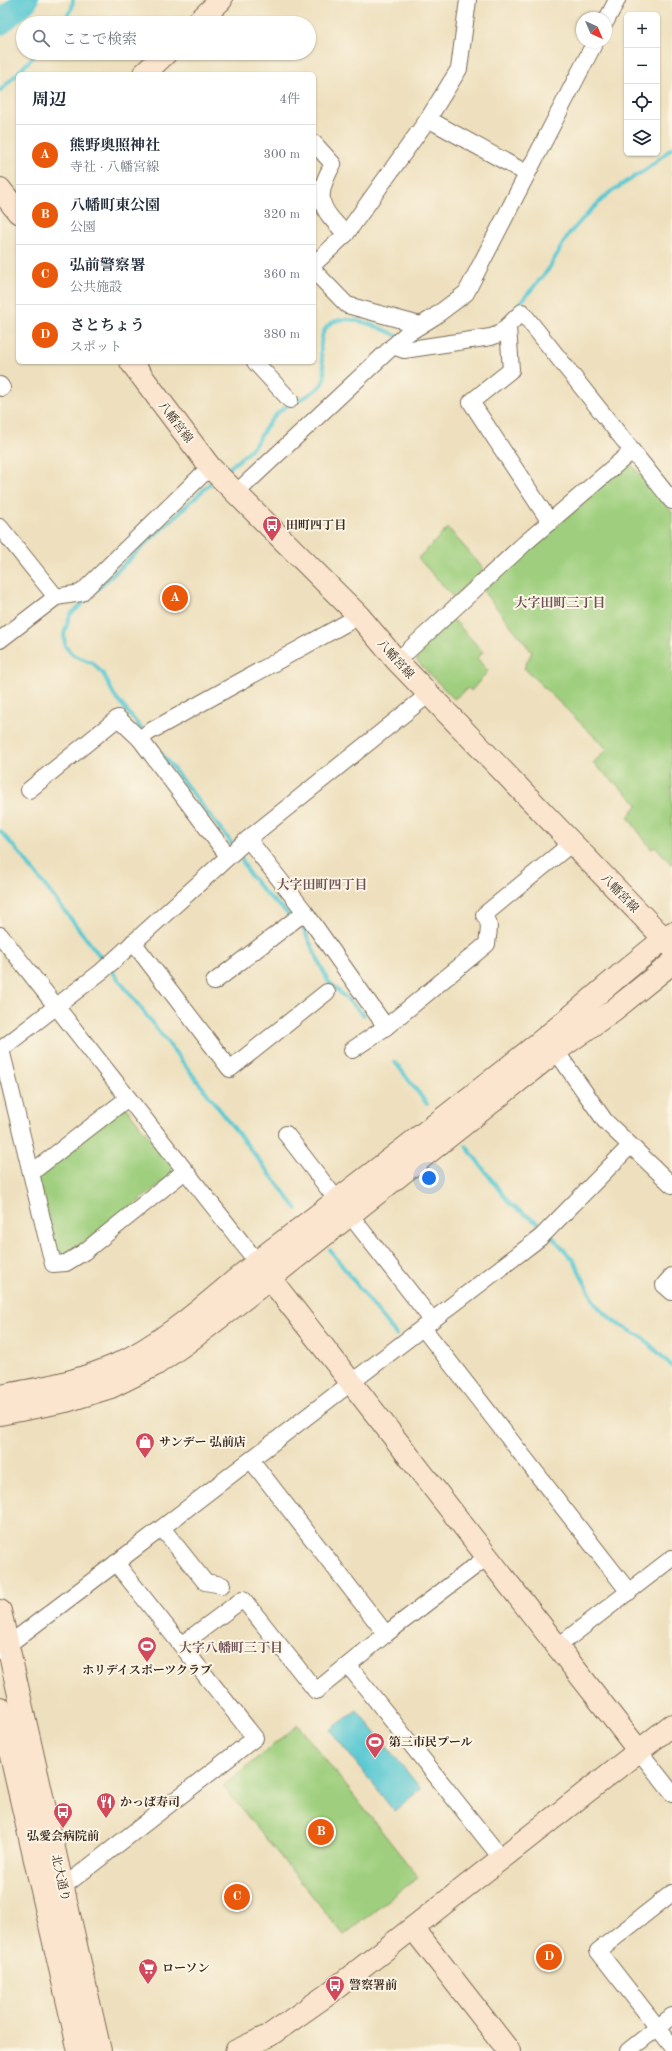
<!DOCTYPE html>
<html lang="ja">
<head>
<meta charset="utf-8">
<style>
	:root { --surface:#fff; --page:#f6f6f7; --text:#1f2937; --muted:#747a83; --line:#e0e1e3; --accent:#ea580c }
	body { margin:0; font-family:"Old Standard TT","Noto Serif JP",serif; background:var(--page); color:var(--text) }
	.controls { position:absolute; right:12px; top:12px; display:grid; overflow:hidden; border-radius:6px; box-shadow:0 1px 3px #0004 }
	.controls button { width:36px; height:36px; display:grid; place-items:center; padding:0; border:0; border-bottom:1px solid var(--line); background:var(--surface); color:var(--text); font:20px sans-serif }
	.compass { position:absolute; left:576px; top:12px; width:36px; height:36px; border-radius:50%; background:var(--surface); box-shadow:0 1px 3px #0004; rotate:136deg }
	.you { position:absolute; left:429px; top:1178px; width:14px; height:14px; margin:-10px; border:3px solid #fff; border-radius:50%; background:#1a73e8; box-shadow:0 0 0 6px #1a73e833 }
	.badge { display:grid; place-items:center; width:26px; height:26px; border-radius:50%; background:var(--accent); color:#fff; font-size:13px; font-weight:700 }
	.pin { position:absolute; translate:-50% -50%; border:2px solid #fff; box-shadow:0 1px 4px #0006 }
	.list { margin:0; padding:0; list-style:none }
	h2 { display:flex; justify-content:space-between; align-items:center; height:52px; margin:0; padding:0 16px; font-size:17px }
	h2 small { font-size:13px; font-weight:400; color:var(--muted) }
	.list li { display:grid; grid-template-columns:26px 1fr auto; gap:12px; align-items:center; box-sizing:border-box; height:60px; padding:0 16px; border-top:1px solid var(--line) }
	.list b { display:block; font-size:15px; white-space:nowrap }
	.list p { margin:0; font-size:13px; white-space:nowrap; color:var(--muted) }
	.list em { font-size:13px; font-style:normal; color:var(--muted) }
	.icon { flex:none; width:22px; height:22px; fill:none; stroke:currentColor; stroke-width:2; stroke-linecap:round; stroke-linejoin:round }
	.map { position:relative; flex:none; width:672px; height:2051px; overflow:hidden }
	.search { position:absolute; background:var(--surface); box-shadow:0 1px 3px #0004; left:16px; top:16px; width:300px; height:44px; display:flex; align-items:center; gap:10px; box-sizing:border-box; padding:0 14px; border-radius:22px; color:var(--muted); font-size:15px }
	.panel { position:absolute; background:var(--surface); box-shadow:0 1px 3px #0004; left:16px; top:72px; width:300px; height:292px; border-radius:6px }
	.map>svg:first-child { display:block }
	.green { fill:#9fcf7e; stroke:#6d7c4e }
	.water { fill:#5cc9d3; stroke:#4c7a78 }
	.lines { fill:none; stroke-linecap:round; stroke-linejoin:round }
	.stream { stroke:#5cc9d3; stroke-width:4 }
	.river { stroke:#5cc9d3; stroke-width:25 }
	.street-casing { stroke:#7a6a56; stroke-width:18 }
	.secondary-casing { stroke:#7a6a56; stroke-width:24 }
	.street { stroke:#fff; stroke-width:16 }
	.secondary { stroke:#fce5cf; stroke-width:22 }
	.labels { text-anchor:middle; stroke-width:4; stroke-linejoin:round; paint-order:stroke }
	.street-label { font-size:12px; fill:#3b2a1e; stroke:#fcf5e5 }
	.poi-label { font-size:12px; font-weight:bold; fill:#3b2a1e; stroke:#fcf5e5; text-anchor:start }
	.neighbourhood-label { font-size:13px; font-weight:bold; fill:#6e5257; stroke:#fcf5e5 }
</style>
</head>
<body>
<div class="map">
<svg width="672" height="2051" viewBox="0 0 672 2051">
	<rect width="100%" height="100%" fill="#fcf5e5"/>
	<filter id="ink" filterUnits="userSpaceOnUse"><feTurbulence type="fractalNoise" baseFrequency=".025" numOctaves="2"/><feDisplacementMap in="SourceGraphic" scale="8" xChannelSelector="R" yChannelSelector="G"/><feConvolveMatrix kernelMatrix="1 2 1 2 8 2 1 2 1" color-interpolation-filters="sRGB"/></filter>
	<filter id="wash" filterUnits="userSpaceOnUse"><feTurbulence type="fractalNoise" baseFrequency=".012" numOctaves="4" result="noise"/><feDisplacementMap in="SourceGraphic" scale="16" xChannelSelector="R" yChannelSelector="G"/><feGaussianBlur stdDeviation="0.9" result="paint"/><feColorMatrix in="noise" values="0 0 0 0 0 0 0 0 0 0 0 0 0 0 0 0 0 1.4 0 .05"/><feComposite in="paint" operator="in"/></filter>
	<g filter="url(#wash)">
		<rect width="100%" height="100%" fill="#eee0be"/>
		<g class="green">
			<polygon points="629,462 672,512 672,865 656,847 651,849 628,817 638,804 593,763 607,749 524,668 532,652 483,591"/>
			<polygon points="448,528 484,569 453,597 418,558"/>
			<polygon points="453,619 483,652 477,658 488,671 471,691 468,688 454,699 417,661 418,651"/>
			<polygon points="121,1107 127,1109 173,1167 171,1175 109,1225 62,1257 57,1255 38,1179 42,1171"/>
			<polygon points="298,1725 418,1877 344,1935 223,1786"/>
		</g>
		<polygon class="water" points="357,1710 421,1789 394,1811 330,1730"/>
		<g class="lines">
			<g class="stream">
				<polyline points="62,23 72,8 73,0"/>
				<polyline points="0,91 37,53"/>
				<polyline points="514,310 548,270 568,235 589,212 609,193 648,168 672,148"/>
				<path d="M224,472C235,463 248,454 256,443C263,432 269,420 280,411C292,401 310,398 321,385C329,375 322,365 321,353C317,300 370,322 399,337"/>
				<polyline points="144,732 114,695 104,675 93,663 73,655 65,646 64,634 70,615 214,480"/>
				<polyline points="153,743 234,846"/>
				<polyline points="0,831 21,855 103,960"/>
				<polyline points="238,852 249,874 266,894 293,918"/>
				<polyline points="298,923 303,928 328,981 364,1015"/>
				<polyline points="112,971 297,1209"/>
				<polyline points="395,1062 427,1104"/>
				<polyline points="466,1146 510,1204 544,1227"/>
				<polyline points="550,1234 574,1261 596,1305 616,1323 642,1337 672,1366"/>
				<polyline points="330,1250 396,1335"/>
			</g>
			<polyline class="river" points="0,23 26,0"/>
		</g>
	</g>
	<g filter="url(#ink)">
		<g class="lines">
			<defs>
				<g id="street">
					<polyline points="606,21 617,0"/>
					<polyline points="428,119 526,173"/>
					<path d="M314,143L333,164C314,198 319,207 346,234"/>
					<polyline points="314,264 346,234 428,119 459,69 468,0"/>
					<polyline points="314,271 347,305 420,325"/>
					<polyline points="508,327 511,370 471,402 550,522"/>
					<polyline points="393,346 404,350 491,337 499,334 522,312 672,501"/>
					<polyline points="255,362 290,400"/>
					<polyline points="0,385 2,388"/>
					<polyline points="236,493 405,335 434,317 466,293 595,42"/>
					<polyline points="0,527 56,597"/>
					<polyline points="0,640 56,597 81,593 210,467"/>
					<polyline points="397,661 524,544 631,452"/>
					<polyline points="140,739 149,732 359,616"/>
					<polyline points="29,790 118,718 140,739 228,856"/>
					<polyline points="248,839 305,912 386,1027"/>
					<polyline points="0,935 257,1262"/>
					<polyline points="133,942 230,1069 327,992"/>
					<polyline points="214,982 305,912"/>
					<polyline points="1,1049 53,1264 66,1263 84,1252 185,1171"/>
					<polyline points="0,1050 102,971 248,839 429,694"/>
					<path d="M352,1050L386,1027L487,944C488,934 492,923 484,915L572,843"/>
					<polyline points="556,1051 605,1121 672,1185"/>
					<polyline points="286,1134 337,1200"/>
					<polyline points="31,1173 128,1098"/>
					<polyline points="350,1215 432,1320"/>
					<polyline points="672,1276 664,1285 672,1292"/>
					<polyline points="423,1328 629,1592"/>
					<polyline points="251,1460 386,1634"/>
					<polyline points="162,1528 205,1582 222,1585"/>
					<polyline points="181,1645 243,1599 316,1691 386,1634 487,1557"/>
					<polyline points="557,1647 672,1558"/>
					<polyline points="0,1651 116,1563 541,1237 630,1146"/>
					<polyline points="348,1665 502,1859"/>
					<polyline points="639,1751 672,1793"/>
					<polyline points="63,1887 255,1738 116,1563"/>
					<polyline points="672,1893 598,1951 672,2046"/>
					<polyline points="628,2051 672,2016"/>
				</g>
				<g id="secondary">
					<polyline points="197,23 221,0"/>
					<polyline points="144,74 166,53"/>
					<polyline points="0,189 18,212"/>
					<polyline points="131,362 210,467 359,616 397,661 672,947"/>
					<polyline points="261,1267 639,1751"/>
					<path d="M0,1396C40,1389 78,1382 116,1365C174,1338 222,1289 272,1250C362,1181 453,1112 541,1041C585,1006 627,967 672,933"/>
					<polyline points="0,1414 66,1401 111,1387 155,1365 189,1341 249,1295 556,1051 615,1009 672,963"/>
					<polyline points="0,1611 100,2051"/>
					<polyline points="0,1708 79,2051"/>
					<polyline points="413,1928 509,2051"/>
					<polyline points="236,2051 270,2035 327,1995 672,1725"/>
				</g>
			</defs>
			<use href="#street" class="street-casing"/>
			<use href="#secondary" class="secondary-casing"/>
			<use href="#street" class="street"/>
			<use href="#secondary" class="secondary"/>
		</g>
	</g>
	<defs>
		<symbol id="bus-pin" viewBox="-11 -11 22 30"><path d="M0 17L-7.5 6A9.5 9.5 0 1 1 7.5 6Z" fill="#d1495b" stroke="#fcf5e5"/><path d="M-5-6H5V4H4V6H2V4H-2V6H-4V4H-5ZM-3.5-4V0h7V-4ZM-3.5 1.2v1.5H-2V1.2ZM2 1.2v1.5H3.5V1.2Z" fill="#fff"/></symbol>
		<symbol id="shop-pin" viewBox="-11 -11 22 30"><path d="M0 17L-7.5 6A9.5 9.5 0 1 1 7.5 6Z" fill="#d1495b" stroke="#fcf5e5"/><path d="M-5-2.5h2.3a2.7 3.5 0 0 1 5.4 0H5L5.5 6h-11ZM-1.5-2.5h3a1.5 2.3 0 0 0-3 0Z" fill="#fff"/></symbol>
		<symbol id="stadium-pin" viewBox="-11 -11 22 30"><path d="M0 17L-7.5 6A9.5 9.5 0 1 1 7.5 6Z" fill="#d1495b" stroke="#fcf5e5"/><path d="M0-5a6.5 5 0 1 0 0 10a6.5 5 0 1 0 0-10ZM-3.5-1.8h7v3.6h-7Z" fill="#fff"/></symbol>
		<symbol id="restaurant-pin" viewBox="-11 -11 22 30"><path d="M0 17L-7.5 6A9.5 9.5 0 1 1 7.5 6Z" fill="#d1495b" stroke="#fcf5e5"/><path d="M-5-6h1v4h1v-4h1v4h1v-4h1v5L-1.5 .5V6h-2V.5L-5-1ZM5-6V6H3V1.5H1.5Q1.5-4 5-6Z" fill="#fff"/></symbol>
		<symbol id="supermarket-pin" viewBox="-11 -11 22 30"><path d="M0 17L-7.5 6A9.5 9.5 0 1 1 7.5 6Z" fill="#d1495b" stroke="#fcf5e5"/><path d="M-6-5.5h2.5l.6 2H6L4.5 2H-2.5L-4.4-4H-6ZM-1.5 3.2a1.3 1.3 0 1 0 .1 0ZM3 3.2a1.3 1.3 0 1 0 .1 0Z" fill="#fff"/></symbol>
	</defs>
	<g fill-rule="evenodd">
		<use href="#bus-pin" x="261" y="514" width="22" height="30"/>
		<use href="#shop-pin" x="134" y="1431" width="22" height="30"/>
		<use href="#stadium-pin" x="136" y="1635" width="22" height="30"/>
		<use href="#stadium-pin" x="364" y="1731" width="22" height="30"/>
		<use href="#restaurant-pin" x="95" y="1791" width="22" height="30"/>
		<use href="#bus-pin" x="52" y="1801" width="22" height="30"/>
		<use href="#supermarket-pin" x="137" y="1957" width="22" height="30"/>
		<use href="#bus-pin" x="324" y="1974" width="22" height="30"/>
	</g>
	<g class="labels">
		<g class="street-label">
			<text transform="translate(176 422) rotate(53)" y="4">八幡宮線</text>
			<text transform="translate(396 659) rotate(48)" y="4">八幡宮線</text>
			<text transform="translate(620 893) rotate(46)" y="4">八幡宮線</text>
			<text transform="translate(61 1878) rotate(77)" y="4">北大通り</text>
		</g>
		<g class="poi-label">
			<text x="286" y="529">田町四丁目</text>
			<text x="159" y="1446">サンデー 弘前店</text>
			<text x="147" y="1674" text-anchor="middle">ホリデイスポーツクラブ</text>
			<text x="389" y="1746">第三市民プール</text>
			<text x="120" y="1806">かっぱ寿司</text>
			<text x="63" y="1840" text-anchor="middle">弘愛会病院前</text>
			<text x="162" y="1972">ローソン</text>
			<text x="349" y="1989">警察署前</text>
		</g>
		<g class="neighbourhood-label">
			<text x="560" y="607">大字田町三丁目</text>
			<text x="322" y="889">大字田町四丁目</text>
			<text x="231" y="1652">大字八幡町三丁目</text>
		</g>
	</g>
</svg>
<div class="controls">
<button>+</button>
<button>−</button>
<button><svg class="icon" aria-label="locate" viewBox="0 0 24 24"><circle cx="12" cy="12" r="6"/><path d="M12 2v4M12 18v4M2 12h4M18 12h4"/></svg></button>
<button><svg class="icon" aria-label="layers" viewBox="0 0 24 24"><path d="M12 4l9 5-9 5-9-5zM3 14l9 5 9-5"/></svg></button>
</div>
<svg class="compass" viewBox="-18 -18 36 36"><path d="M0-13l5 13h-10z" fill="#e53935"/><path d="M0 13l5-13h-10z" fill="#747a83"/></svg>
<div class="you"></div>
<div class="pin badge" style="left:175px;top:598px">A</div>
<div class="pin badge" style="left:321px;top:1832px">B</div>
<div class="pin badge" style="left:237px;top:1897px">C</div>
<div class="pin badge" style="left:549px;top:1957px">D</div>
<div class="search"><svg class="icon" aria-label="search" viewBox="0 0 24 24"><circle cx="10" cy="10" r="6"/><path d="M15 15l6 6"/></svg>ここで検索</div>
<section class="panel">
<h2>周辺<small>4件</small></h2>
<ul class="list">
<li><span class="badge">A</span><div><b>熊野奥照神社</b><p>寺社 · 八幡宮線</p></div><em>300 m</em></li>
<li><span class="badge">B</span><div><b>八幡町東公園</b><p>公園</p></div><em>320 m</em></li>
<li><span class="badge">C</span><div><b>弘前警察署</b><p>公共施設</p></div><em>360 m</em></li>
<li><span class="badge">D</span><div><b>さとちょう</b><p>スポット</p></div><em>380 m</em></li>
</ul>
</section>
</div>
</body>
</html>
